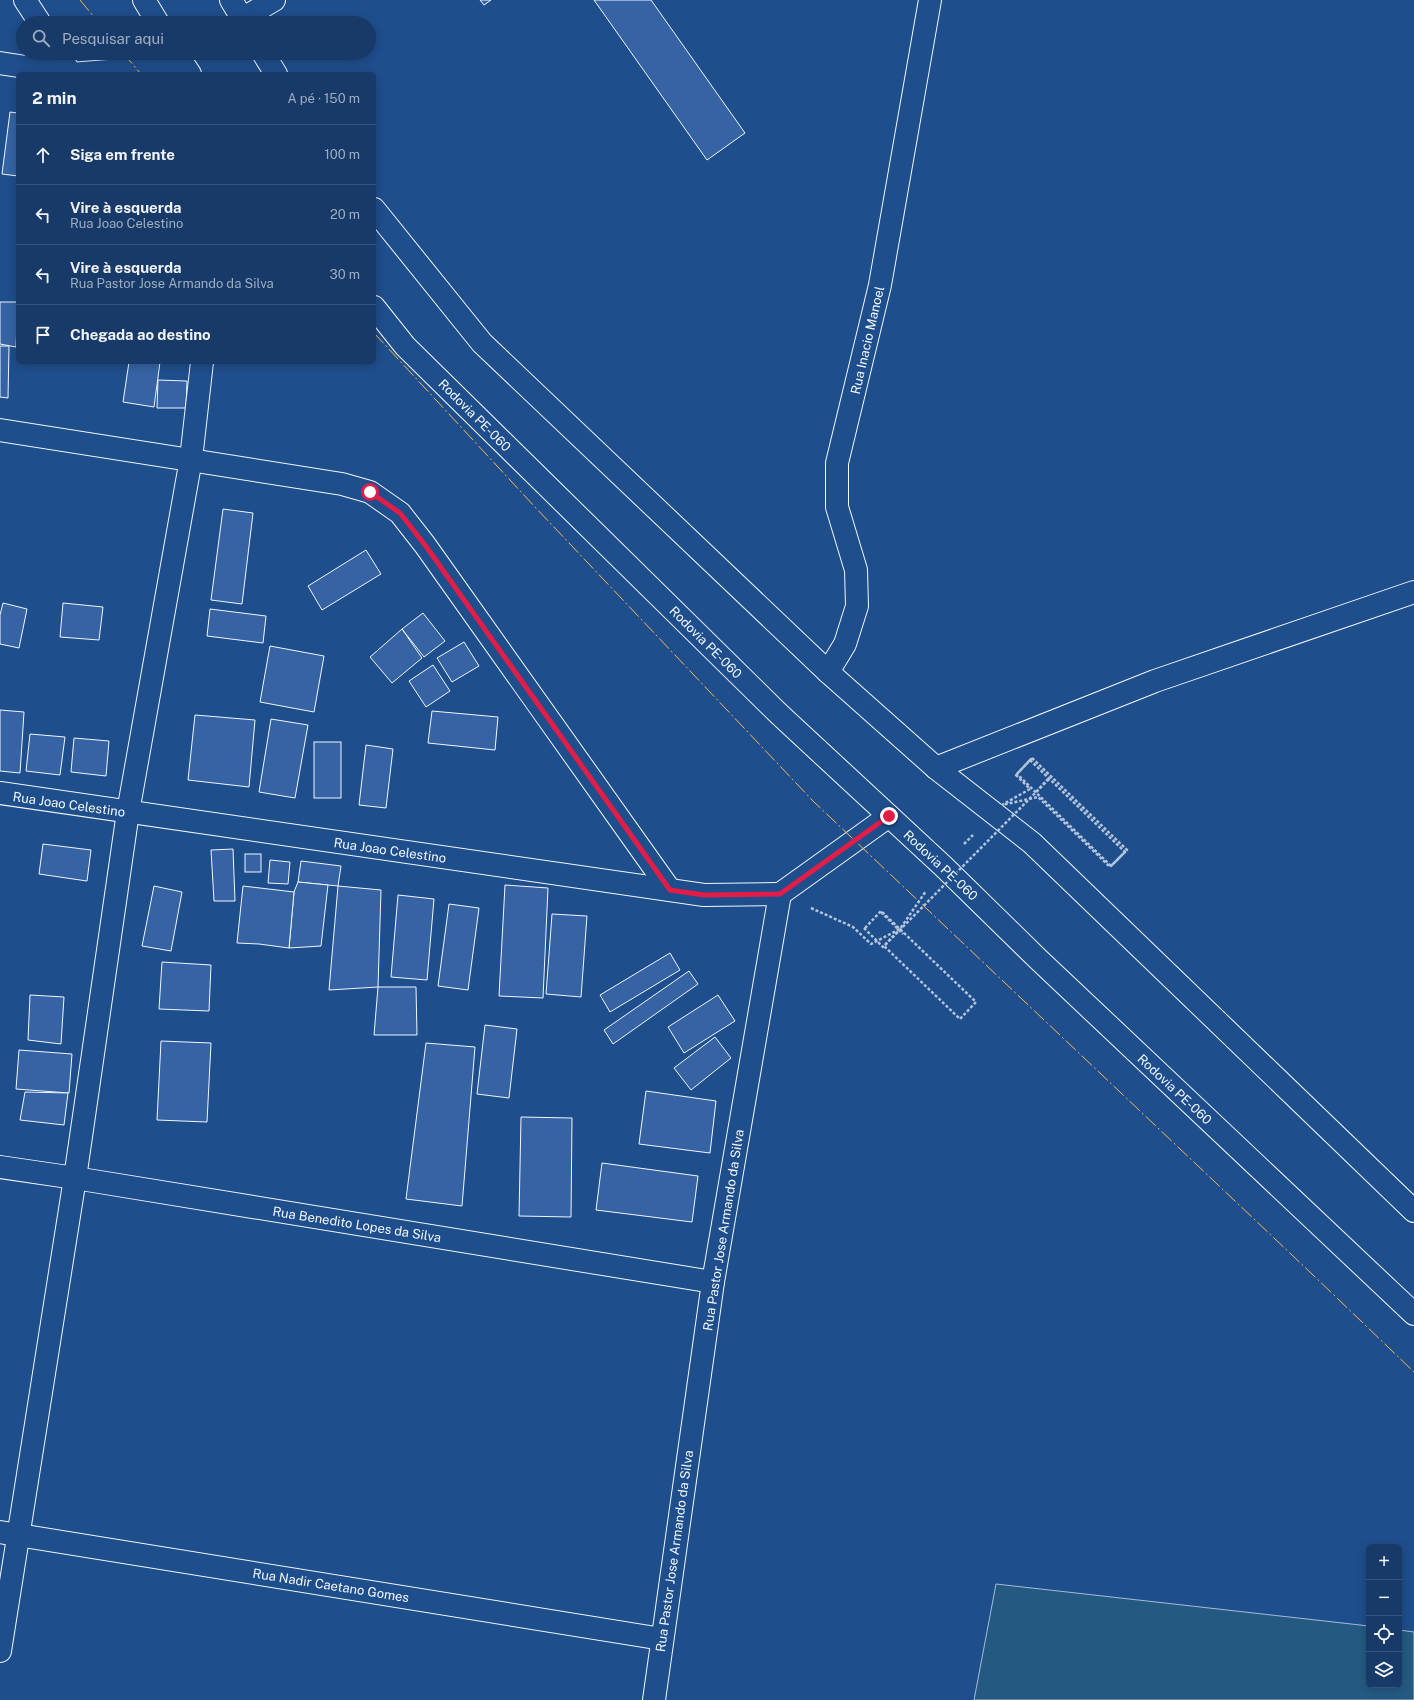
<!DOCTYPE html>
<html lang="pt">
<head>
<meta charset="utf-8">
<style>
	:root { --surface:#173a69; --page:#244571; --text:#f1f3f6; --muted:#9eadc0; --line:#36547d }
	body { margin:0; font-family:"Public Sans",sans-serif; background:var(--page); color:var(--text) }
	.controls { position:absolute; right:12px; bottom:12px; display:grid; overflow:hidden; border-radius:6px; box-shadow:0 2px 10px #0003 }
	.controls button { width:36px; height:36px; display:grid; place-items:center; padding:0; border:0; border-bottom:1px solid var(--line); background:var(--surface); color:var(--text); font:20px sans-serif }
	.stop { position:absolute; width:12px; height:12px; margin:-9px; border:3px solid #e11d48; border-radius:50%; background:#fff }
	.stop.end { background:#e11d48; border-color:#fff; box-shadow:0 1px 4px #0008 }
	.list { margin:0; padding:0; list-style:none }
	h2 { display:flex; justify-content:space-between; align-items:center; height:52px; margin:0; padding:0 16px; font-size:17px }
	h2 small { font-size:13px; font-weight:400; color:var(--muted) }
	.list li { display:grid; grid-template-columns:26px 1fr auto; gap:12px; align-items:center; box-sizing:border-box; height:60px; padding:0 16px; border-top:1px solid var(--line) }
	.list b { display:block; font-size:15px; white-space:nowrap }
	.list p { margin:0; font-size:13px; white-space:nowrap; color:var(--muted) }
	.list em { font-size:13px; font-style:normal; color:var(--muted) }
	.icon { flex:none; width:22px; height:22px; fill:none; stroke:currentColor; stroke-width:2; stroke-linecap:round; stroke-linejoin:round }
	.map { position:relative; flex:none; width:1414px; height:1700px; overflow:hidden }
	.search { position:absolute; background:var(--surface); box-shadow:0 2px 10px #0003; left:16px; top:16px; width:360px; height:44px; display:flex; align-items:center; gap:10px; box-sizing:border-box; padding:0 14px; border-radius:22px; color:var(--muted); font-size:15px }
	.panel { position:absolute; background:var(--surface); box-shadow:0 2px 10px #0003; left:16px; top:72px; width:360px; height:292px; border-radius:6px }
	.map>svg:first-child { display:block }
	.green { fill:#245a82; stroke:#a8bbd7 }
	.building { fill:#3563a3; stroke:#f2f6ff }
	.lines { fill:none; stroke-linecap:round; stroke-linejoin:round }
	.minor-casing { stroke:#f2f6ff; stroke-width:24 }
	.highway-casing { stroke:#f2f6ff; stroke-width:24 }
	.path { stroke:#b3c4dc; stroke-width:2.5; stroke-dasharray:3 2; stroke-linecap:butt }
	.minor { stroke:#1f4e8c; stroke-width:22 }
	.highway { stroke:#1f4e8c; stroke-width:22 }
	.path-bridge { stroke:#b3c4dc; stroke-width:2.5; stroke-dasharray:3 2; stroke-linecap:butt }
	.power { stroke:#ffb74d; stroke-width:1; stroke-dasharray:14 3 2 3; stroke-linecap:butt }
	.route { stroke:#e11d48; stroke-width:5 }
	.labels { text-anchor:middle; stroke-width:3; stroke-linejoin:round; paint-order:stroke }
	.street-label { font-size:13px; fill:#f2f6ff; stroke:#1f4e8c }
</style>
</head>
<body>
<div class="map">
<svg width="1414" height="1700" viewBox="0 0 1414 1700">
	<rect width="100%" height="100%" fill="#1f4e8c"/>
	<polygon class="green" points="996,1584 1369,1626 1369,1685 1399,1685 1399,1630 1414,1632 1414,1700 974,1700"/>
	<g class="building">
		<polygon points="480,0 491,0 484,5"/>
		<polygon points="594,0 651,0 745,133 707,160"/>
		<polygon points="10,112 18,113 18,176 2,174"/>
		<polygon points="0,302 18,302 16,347 0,344"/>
		<polygon points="0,346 9,346 8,398 0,397"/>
		<polygon points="129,362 160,362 154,407 123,402"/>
		<polygon points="158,380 187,381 186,408 157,408"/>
		<polygon points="223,509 253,513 242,604 211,600"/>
		<polygon points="366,550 381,574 322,610 308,586"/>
		<polygon points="3,603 27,609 19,648 0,644 0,615"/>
		<polygon points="63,603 103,607 99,640 60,637"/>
		<polygon points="210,609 266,616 263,643 207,636"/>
		<polygon points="423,613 445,641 424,657 402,629"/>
		<polygon points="402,629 422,658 392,683 370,657"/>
		<polygon points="464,642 479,666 452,682 437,658"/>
		<polygon points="270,646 324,656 314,712 260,702"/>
		<polygon points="433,665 450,691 426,707 409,681"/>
		<polygon points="0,710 24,712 20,773 0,771"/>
		<polygon points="432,711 498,717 495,750 428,743"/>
		<polygon points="195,715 255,720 249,787 188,780"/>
		<polygon points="271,719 308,725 295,798 259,792"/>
		<polygon points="30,734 65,737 60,775 26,771"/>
		<polygon points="74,738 109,741 106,776 71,772"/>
		<rect x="314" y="742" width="27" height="56"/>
		<polygon points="366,745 393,749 386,808 359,805"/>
		<polygon points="43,844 91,850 87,881 39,874"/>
		<polygon points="233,849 235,901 214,901 211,850"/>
		<rect x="245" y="854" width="16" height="18"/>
		<polygon points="270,860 290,862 288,884 268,883"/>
		<polygon points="301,861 341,866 338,886 298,882"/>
		<polygon points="298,882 328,885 321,946 289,948 294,892"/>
		<polygon points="505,885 548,888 543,998 499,996"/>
		<polygon points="154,886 182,892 171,951 142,946"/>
		<polygon points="243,886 294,892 289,948 259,944 237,943"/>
		<polygon points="338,886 381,890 378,987 329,990"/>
		<polygon points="398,895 434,899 427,980 391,977"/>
		<polygon points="449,904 479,908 468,990 438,986"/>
		<polygon points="552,914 587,916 581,997 546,994"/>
		<polygon points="670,953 680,970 610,1012 600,995"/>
		<polygon points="162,962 211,965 209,1011 159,1009"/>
		<polygon points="689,971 698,984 613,1044 604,1030"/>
		<polygon points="378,987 416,987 417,1035 374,1035"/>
		<polygon points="30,995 64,997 61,1044 28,1040"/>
		<polygon points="718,995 735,1021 684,1053 668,1027"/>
		<polygon points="485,1025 517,1029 509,1098 477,1094"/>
		<polygon points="715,1037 731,1058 691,1090 674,1068"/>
		<polygon points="161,1041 211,1043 207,1122 157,1120"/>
		<polygon points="426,1043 475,1047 462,1206 406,1199"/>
		<polygon points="19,1050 72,1054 69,1093 16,1089"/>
		<polygon points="646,1091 716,1101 710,1153 639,1144"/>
		<polygon points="25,1092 68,1093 64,1125 20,1120"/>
		<polygon points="521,1117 572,1118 571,1217 519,1216"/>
		<polygon points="602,1163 698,1176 692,1222 596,1210"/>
	</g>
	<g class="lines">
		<defs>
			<g id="minor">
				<polyline points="25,0 40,23"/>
				<polyline points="242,19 274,0"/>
				<polyline points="58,53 71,74"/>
				<polyline points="0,63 71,74 183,65"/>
				<polyline points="0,430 342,484 370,492 400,513 425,545 670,890"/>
				<polyline points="828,672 845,644 857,606 856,570 837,507 837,463 880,285 930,0"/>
				<polyline points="936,768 1155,681 1414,592"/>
				<polyline points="0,793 704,895 780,894"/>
				<polyline points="0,1167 75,1178 713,1282"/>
				<polyline points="0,1532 662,1639"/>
				<polyline points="0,1651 75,1178 128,812 191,459 202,362"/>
				<polyline points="654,1700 713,1282 780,894 889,816"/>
			</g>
			<g id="highway">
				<polyline points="144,0 158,23"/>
				<polyline points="231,0 245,23"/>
				<polyline points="176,53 190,74"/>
				<polyline points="263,53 276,74"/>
				<polyline points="374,209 482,343 828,672 936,768 1032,843 1414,1211"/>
				<polyline points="374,307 405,346 779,714 943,866 1038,959 1414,1314"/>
			</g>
		</defs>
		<use href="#minor" class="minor-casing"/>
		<use href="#highway" class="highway-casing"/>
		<g class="path">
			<polygon points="1032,758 1127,850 1111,866 1017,774"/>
			<polygon points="1030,760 1125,852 1110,867 1038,797 1002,805 1030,789 1016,775"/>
			<polyline points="1036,792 1049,778"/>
			<polyline points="964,844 973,835"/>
			<polyline points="811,908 853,927 871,944 900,929 926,891"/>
			<polyline points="865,928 881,911 976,1002 960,1019 884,946 899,930"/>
		</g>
		<use href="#minor" class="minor"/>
		<use href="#highway" class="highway"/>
		<g class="path-bridge">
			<polyline points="881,912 903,934"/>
			<polyline points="864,928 883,947 1051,777"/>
		</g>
		<g class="power">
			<polyline points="80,0 99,23"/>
			<polyline points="123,53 141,74"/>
			<polyline points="374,333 535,507 813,801 1312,1274 1414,1372"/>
		</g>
	</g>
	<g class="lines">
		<polyline class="route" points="370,492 400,513 425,545 670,890 704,895 780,894 889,816"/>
	</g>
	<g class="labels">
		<g class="street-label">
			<text transform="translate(867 340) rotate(-77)" y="5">Rua Inacio Manoel</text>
			<text transform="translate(475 415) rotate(45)" y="5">Rodovia PE-060</text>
			<text transform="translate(706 642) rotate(45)" y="5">Rodovia PE-060</text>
			<text transform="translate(69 804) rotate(8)" y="5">Rua Joao Celestino</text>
			<text transform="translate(390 850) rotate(8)" y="5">Rua Joao Celestino</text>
			<text transform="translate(941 865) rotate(43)" y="5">Rodovia PE-060</text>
			<text transform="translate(1175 1089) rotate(43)" y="5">Rodovia PE-060</text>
			<text transform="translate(357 1224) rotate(9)" y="5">Rua Benedito Lopes da Silva</text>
			<text transform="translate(723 1230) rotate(-81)" y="5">Rua Pastor Jose Armando da Silva</text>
			<text transform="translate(674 1551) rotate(-82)" y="5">Rua Pastor Jose Armando da Silva</text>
			<text transform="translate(331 1585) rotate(9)" y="5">Rua Nadir Caetano Gomes</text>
		</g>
	</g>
</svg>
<div class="controls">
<button>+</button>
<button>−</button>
<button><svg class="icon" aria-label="locate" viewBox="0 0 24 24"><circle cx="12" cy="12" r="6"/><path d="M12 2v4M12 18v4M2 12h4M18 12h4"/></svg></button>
<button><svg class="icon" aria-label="layers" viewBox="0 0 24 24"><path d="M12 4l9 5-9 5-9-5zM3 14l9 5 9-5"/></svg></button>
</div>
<div class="stop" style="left:370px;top:492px"></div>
<div class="stop end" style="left:889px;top:816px"></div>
<div class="search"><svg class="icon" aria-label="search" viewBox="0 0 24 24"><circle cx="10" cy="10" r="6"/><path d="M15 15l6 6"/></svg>Pesquisar aqui</div>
<section class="panel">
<h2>2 min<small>A pé · 150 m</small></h2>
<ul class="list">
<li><svg class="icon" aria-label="ahead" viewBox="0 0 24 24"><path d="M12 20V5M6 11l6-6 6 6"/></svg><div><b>Siga em frente</b></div><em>100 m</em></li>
<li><svg class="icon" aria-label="left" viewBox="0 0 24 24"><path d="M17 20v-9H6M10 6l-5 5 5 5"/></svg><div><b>Vire à esquerda</b><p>Rua Joao Celestino</p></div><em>20 m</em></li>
<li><svg class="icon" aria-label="left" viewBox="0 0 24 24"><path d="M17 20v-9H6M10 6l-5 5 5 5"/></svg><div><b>Vire à esquerda</b><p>Rua Pastor Jose Armando da Silva</p></div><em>30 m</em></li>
<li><svg class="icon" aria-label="arrive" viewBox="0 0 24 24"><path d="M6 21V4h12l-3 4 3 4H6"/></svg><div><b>Chegada ao destino</b></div></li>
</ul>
</section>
</div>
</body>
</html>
